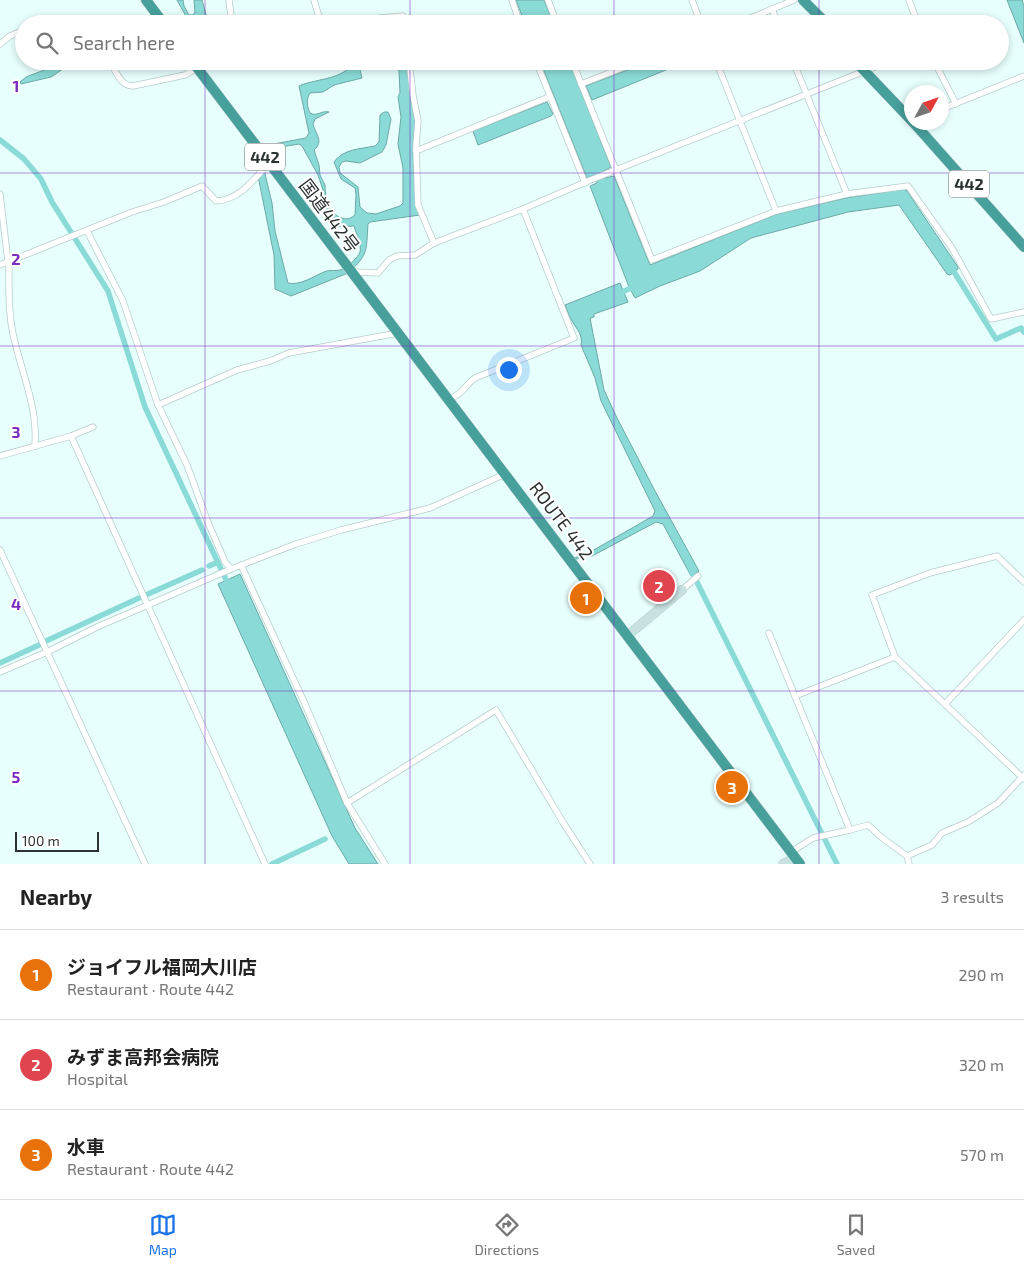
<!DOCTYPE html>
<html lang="en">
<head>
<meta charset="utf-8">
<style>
	:root { --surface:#fff; --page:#f6f6f6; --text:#222; --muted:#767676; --line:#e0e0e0; --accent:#1a73e8 }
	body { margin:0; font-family:"Exo 2","Noto Sans JP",sans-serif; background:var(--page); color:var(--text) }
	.compass { position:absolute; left:904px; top:85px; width:45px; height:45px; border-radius:50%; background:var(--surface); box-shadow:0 2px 8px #0003; rotate:50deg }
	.scale { position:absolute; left:15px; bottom:12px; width:84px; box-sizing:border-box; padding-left:5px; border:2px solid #2a3332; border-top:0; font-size:14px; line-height:18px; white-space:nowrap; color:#2a3332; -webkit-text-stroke:4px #fff; paint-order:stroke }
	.you { position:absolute; left:508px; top:369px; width:18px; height:18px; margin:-12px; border:4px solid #fff; border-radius:50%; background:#1a73e8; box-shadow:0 0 0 8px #1a73e833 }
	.badge { display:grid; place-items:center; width:32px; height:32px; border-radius:50%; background:var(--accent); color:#fff; font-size:16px; font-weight:700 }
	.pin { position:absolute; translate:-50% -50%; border:2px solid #fff; box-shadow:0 1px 5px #0006 }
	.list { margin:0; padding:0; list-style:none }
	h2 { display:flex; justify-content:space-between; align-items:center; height:65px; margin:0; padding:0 20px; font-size:21px }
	h2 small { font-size:16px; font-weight:400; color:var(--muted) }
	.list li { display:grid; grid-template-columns:32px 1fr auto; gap:15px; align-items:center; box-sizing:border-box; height:90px; padding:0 20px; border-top:1px solid var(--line) }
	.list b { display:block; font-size:19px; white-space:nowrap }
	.list p { margin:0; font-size:16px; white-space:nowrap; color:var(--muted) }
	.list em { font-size:16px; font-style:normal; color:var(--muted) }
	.icon { flex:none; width:28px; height:28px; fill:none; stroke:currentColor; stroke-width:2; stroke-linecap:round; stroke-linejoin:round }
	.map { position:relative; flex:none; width:1024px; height:864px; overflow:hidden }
	.search { position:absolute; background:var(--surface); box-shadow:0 2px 8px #0003; left:15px; right:15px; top:15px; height:55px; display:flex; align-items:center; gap:12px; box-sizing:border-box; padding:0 18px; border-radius:28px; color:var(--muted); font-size:19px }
	.sheet { height:335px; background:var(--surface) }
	nav { display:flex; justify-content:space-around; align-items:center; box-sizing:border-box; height:70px; border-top:1px solid var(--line); background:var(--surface); font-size:14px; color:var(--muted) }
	nav a { display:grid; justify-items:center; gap:2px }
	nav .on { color:var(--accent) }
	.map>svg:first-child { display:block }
	.water { fill:#8adbd7; stroke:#6da9a6 }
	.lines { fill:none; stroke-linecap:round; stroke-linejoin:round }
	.canal { stroke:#8adbd7; stroke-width:5.5 }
	.street-casing { stroke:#b6cdcb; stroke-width:7 }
	.secondary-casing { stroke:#b6cdcb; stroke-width:10 }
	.highway-casing { stroke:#dddede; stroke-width:11 }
	.street { stroke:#fff; stroke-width:5.5 }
	.secondary { stroke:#c8e2e1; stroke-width:9 }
	.highway { stroke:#47a09c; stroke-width:10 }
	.grid { fill:none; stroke:#7b2cbf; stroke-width:1; stroke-opacity:0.55 }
	.labels { text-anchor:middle; stroke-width:4; stroke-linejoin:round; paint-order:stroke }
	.shield { fill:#fff; stroke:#6a7070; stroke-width:1 }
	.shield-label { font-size:16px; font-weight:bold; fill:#2a3332 }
	.street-label { font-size:18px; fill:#2a3332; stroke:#fff }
	.grid-label { font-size:16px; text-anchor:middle; font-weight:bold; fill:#7b2cbf; stroke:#fff; stroke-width:4; stroke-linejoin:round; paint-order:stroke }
</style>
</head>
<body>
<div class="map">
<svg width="1024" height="864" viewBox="0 0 1024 864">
	<rect width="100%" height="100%" fill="#e7fffd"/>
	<g class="water">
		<polygon points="177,0 183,0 184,6 189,15 193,15 195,12 194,0 202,0 207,18 200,21 187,18"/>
		<polygon points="516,0 544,0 554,24 525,24"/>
		<polygon points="1007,0 1022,0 1024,6 1024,43"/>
		<polygon points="68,61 75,61 51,77 21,84 20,82 26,77"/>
		<path d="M352,61H358L362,78L334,85L323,92L310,93C306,99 307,107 310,113C317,117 322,110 329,112L315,119L313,124C316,135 324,141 314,150L319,165L320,175L325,185L326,206C334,213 343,225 355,215L356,194L355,188L341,179L334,162C343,149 360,149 375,146L379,142L380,115L384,112H388L391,119L386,145L382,152L360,163L346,161L342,162L339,167L340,173L358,187L360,207L367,213L376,214L400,206L403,203V168L398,144L401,117L398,97L400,93L399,71L396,61H406L415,121L413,152L415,188L420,215L370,222L368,224C366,251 369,254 348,273L291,296L275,289L274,255L258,176L264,170L272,203L275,231L288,283C300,286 314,276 324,272C330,269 337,272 343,269C348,266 358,258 360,252C362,245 356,233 354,226L332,227L329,216L322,204L323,190L318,175L302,146L299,144L281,147L270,151L267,148L268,145L306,138L309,133L299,86C314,79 340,80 352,65Z"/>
		<polygon points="540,61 569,61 611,167 602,172 605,178 614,176 650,265 777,214 846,198 904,189 907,191 958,267 958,269 950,275 947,274 899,205 848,212 751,238 700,271 660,286 635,298 629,287 590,186 597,183 595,175 587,178"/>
		<polygon points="651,61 688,61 592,100 586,86"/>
		<polygon points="547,102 553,114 551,116 478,145 473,131"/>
		<path d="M620,283L628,302L594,314V317L590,318L604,390L617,418L655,491L699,571L691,576L663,524L656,522L592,556H586L574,560V558L592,551L653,516L655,511L601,401L595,378L581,345C583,334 577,330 572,321C569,316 567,310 565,305Z"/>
		<polygon points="240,574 355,828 378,864 349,864 332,836 218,584"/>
	</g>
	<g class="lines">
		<g class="canal">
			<polyline points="0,140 24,159 41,179 52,202 108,291 145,407 229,586"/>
			<polyline points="951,267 996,339 1021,328 1024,332"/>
			<polyline points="617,294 636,286"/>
			<polyline points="209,566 218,562"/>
			<polyline points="690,568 837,864"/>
			<polyline points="148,594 202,570"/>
			<polyline points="46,641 139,598"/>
			<polyline points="0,663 39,645"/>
			<polyline points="272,864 325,839"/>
		</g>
		<defs>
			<g id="street">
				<polyline points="229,0 232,24"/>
				<polyline points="314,0 321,24"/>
				<polyline points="512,0 520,24"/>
				<polyline points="548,0 557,24"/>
				<polyline points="692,0 701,24"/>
				<polyline points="909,0 918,24"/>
				<polyline points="772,9 778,24"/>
				<polyline points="38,24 46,24"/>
				<polyline points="365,24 379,18 403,16 405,24"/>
				<polyline points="736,24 794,0"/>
				<polyline points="0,44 10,36 24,30"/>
				<path d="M110,61C116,71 120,86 133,86L185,75L197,68L219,61"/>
				<polyline points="409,61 413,95 418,121 416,146 418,205 434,243"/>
				<polyline points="536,61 585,183"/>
				<polyline points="572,61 652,260 776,211 847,194 908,186 952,248 991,319 1024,312"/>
				<polyline points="716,61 776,211"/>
				<polyline points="793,61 847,194"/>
				<polyline points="934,61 956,104"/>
				<polyline points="581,84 640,61"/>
				<polyline points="942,109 1024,76"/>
				<polyline points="416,151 549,97"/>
				<polyline points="0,194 8,262"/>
				<polyline points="87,231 123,301 158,405 187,465 207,520 225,562 231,569"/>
				<path d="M9,261C9,285 8,310 13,334C21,372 38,406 35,446"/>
				<path d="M0,265L132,212L164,202L202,186L216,201C240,200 254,179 269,163"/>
				<polyline points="355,275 357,272 378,273 389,260 397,256 415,255 434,243 523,209 588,181 890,61"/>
				<path d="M448,399C466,393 463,386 475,378L574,338L523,209"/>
				<polyline points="158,405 237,370 270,361 289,353 398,333"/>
				<polyline points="71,436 265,864"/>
				<polyline points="0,456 71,436 93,427"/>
				<polyline points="0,550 145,864"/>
				<polyline points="241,565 305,704 347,803 385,864"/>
				<polyline points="1024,582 997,556 930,573 872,595 895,657 1024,779"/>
				<polyline points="682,590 698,576"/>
				<polyline points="769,633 850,830 813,838 791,852"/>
				<polyline points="0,672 47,652 97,627 231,569 296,544 341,530 430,508 505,474"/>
				<polyline points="795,696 895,657"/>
				<polyline points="945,704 1024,620"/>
				<polyline points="347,803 496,710 564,824 590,864"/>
				<polyline points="850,830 868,825 881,837 907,856 909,864"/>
				<polyline points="907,856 932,845 942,833 968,822 998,803 1024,775"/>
			</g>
			<g id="secondary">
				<polyline points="627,636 682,590"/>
				<polyline points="783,864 795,858"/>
			</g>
			<g id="highway">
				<polyline points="146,0 164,24"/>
				<polyline points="803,0 827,24"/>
				<polyline points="192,61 800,864"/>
				<polyline points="855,61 912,121"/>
				<polyline points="913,122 1024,247"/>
			</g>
		</defs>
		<use href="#street" class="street-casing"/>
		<use href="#secondary" class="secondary-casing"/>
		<use href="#highway" class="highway-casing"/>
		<use href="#street" class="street"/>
		<use href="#secondary" class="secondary"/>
		<use href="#highway" class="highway"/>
	</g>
	<path class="grid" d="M205,0V24M410,0V24M614,0V24M819,0V24M205,61V864M410,61V864M614,61V864M819,61V864M0,173H1024M0,346H1024M0,518H1024M0,691H1024"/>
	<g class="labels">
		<g class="shield">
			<rect x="245" y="143.5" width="40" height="27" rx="4"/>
			<rect x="949" y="170.5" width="40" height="27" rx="4"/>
		</g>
		<g class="shield-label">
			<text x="265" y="163">442</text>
			<text x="969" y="190">442</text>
		</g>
		<g class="street-label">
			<text transform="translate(329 216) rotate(53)" y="6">国道442号</text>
			<text transform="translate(561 521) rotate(53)" y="6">ROUTE 442</text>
		</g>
	</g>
	<g class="grid-label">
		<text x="16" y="92">1</text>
		<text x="16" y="265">2</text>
		<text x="16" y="438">3</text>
		<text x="16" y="610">4</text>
		<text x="16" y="783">5</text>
	</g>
</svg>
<svg class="compass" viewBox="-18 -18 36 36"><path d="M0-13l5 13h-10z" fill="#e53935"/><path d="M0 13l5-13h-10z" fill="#767676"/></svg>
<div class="scale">100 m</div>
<div class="you"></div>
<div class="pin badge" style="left:586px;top:598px;background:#e8710a">1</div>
<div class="pin badge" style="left:659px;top:586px;background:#e0444e">2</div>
<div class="pin badge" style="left:732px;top:787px;background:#e8710a">3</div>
<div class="search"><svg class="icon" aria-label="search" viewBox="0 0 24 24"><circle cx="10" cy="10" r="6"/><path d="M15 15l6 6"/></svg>Search here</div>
</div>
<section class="sheet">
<h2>Nearby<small>3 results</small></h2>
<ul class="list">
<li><span class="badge" style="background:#e8710a">1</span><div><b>ジョイフル福岡大川店</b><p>Restaurant · Route 442</p></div><em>290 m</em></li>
<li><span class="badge" style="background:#e0444e">2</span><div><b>みずま高邦会病院</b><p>Hospital</p></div><em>320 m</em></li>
<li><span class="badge" style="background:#e8710a">3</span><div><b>水車</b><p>Restaurant · Route 442</p></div><em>570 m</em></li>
</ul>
</section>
<nav>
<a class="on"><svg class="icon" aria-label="map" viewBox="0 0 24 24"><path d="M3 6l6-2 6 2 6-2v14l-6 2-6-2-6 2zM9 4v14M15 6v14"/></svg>Map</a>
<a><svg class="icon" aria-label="directions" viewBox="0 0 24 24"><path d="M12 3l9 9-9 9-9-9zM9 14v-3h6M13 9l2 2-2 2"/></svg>Directions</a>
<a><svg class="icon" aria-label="saved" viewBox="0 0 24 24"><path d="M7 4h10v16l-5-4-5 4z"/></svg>Saved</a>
</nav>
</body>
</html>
